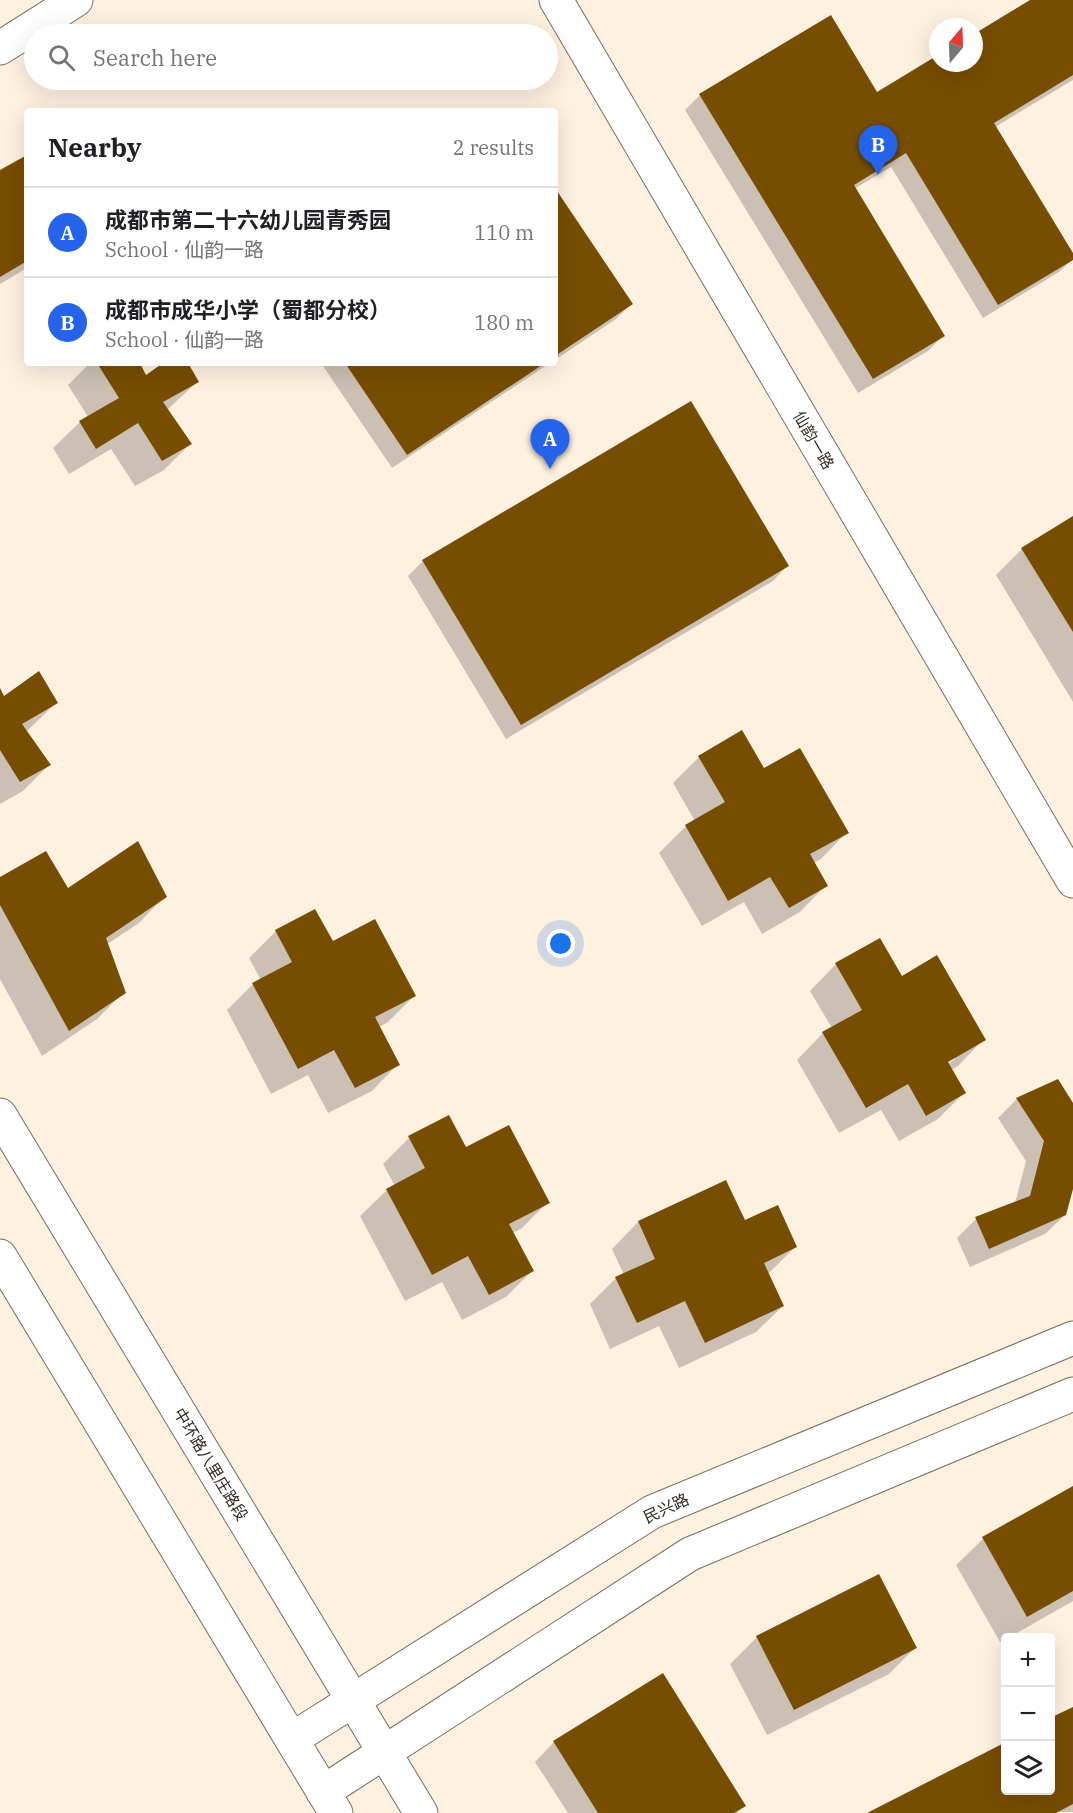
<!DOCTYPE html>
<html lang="en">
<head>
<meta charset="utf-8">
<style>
	:root { --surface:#fff; --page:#f2f2f2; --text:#202124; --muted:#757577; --line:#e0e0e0; --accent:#2563eb }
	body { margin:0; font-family:"IBM Plex Serif","Noto Sans SC",serif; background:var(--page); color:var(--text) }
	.controls { position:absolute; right:18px; bottom:18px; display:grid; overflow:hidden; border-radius:6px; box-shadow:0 6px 24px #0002 }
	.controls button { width:54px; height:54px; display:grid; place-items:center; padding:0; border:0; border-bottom:2px solid var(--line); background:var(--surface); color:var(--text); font:30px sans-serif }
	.compass { position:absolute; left:929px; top:18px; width:54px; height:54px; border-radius:50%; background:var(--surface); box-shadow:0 6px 24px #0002; rotate:19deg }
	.you { position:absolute; left:561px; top:944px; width:21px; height:21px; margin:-15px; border:4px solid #fff; border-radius:50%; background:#1a73e8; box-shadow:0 0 0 9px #1a73e833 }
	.badge { display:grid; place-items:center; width:39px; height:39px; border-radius:50%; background:var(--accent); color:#fff; font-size:20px; font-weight:700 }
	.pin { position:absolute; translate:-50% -50px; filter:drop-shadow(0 2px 3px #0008) }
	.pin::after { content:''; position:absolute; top:32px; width:21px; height:18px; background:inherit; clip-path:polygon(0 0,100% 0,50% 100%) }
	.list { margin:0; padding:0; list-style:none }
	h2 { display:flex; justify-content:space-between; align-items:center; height:78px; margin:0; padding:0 24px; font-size:26px }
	h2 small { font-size:20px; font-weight:400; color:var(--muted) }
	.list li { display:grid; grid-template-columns:39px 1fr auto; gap:18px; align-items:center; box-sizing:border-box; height:90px; padding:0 24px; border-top:2px solid var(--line) }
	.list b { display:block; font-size:22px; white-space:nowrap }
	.list p { margin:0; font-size:20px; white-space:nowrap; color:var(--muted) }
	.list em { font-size:20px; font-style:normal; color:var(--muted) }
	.icon { flex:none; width:33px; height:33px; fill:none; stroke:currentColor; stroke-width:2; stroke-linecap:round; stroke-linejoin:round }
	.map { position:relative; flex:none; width:1073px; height:1813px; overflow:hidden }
	.search { position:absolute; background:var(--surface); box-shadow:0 6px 24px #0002; left:24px; top:24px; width:534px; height:66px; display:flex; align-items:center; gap:15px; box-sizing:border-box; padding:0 21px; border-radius:33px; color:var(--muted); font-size:22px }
	.panel { position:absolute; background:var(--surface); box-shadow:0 6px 24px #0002; left:24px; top:108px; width:534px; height:258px; border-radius:6px }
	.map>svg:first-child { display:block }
	.shadow { fill:#0003; fill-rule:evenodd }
	.building { fill:#774d01 }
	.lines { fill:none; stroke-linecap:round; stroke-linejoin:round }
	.minor-casing { stroke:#786d5f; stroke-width:35 }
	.major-casing { stroke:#786d5f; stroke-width:35 }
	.minor { stroke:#fff; stroke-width:33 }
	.major { stroke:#fff; stroke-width:33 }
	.labels { text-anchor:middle; stroke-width:6; stroke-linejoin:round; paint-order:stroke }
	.street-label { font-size:16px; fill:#302b25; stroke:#fff }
</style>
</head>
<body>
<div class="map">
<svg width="1073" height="1813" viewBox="0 0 1073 1813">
	<rect width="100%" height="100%" fill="#fef1e0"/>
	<g class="shadow">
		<polygon points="1033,0 1073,0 1073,80 995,127 1073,256 1073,259 1059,272 983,318 891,167 854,189 943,336 928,351 858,393 685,110 700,95 877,94 938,57 938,63 974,63 974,36"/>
		<polygon points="27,156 27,268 0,284 0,172"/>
		<polygon points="555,191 631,304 616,319 555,360"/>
		<polygon points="90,363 138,363 145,377 165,363 186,363 197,382 167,410 190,444 164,470 135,486 111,449 69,474 53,448 80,422 88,417 68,385"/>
		<polygon points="321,363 550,363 392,468"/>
		<polygon points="1073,518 1073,702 996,575 1022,549"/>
		<polygon points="423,561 787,566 773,581 506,739 408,576"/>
		<polygon points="0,692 3,698 56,703 26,732 49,765 23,791 0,804"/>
		<polygon points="699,757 763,771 847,832 821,859 814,863 826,885 800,912 762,934 744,902 702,926 659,853 686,826 695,821 673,783"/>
		<polygon points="0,879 68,890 165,896 139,923 106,945 124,992 97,1019 42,1056 0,979"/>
		<polygon points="315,911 332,943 414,996 388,1022 379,1027 398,1064 372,1091 328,1113 308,1075 271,1094 227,1010 253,984 261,980 249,958 276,931"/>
		<path d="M836,964L901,978L984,1039L958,1066L951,1070L964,1093L938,1119L899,1141L881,1110L839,1133L797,1060L823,1033L832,1028L810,991ZM955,1056V1059L942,1067L941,1064Z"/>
		<polygon points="1017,1099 1073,1106 1073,1183 1065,1215 1045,1234 970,1267 957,1238 976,1219 1015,1203 1026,1161 998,1118"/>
		<polygon points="409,1138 465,1149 548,1202 521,1229 512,1233 532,1271 506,1297 462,1320 442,1282 405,1301 360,1216 387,1190 395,1186 383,1164"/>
		<polygon points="725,1182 744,1222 795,1247 768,1274 783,1306 756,1332 679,1368 659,1326 610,1349 590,1304 616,1278 624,1275 612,1249 638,1222"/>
		<polygon points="1073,1488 1073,1601 1008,1638 1006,1638 1000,1642 956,1565 983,1539"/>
		<polygon points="757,1637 915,1648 889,1674 767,1735 730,1664"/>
		<polygon points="1073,1708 1073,1812 871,1813 1006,1790 1050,1790"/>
		<polygon points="554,1742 744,1805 737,1813 568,1813 535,1762"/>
	</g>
	<g class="building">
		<polygon points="1030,0 1073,0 1073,75 994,123 1073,253 1073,260 998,305 906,153 854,185 945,336 873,379 699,94 831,15 877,92 938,55 938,63 974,63 974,34"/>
		<polygon points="27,155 27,261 0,277 0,170"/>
		<polygon points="555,188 633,304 555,356"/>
		<polygon points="97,363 140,363 146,375 163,363 188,363 199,382 163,402 192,444 162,461 138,423 96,449 79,421 119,398"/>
		<polygon points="345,363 545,363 407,455"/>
		<polygon points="691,401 789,566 521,725 422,560"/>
		<polygon points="1073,516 1073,632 1021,548"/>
		<polygon points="39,671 58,703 22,724 51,765 20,782 0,750 0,688 4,696"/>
		<polygon points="742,730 764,768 800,748 849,833 810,854 828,886 789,908 770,877 728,901 685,825 725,802 698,756"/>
		<polygon points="138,841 167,897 106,938 126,993 69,1031 0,905 0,877 46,851 68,888"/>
		<polygon points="315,909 333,941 375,919 416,996 375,1017 400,1065 355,1088 334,1050 298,1069 252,983 292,962 275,930"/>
		<polygon points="880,938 902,976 937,955 986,1040 948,1062 966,1093 926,1116 908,1084 866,1108 822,1032 862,1010 835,963"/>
		<polygon points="1058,1079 1073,1103 1073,1189 1066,1215 989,1249 975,1217 1030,1196 1044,1141 1016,1098"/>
		<polygon points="449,1115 466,1147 509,1125 550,1203 509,1224 534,1271 489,1295 468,1256 432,1275 386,1189 425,1168 408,1136"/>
		<polygon points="726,1180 745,1220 778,1205 797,1247 764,1263 784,1306 705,1343 685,1301 637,1323 615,1277 655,1259 638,1221"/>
		<polygon points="1073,1486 1073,1591 1027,1617 982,1537"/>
		<polygon points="879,1574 917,1648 794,1710 756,1636"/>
		<polygon points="663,1673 746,1806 734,1813 598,1813 553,1741"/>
		<polygon points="1073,1707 1073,1804 1056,1813 867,1813 1006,1742 1006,1790 1050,1790 1050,1718"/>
	</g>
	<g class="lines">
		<defs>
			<g id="minor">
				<polyline points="556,0 1073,881"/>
				<polyline points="0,48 76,0"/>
				<polyline points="292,1739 652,1512 1073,1338"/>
				<polyline points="323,1792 690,1554 1073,1394"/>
			</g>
			<g id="major">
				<polyline points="0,1115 421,1813"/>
				<polyline points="0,1256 336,1813"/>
			</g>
		</defs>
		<use href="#minor" class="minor-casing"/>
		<use href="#major" class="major-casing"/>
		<use href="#minor" class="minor"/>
		<use href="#major" class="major"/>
	</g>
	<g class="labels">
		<g class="street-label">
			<text transform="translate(814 440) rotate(60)" y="6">仙韵一路</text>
			<text transform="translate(211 1464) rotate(59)" y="6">中环路八里庄路段</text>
			<text transform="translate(666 1508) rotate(-25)" y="6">民兴路</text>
		</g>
	</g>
</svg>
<div class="controls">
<button>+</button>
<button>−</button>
<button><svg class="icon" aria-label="layers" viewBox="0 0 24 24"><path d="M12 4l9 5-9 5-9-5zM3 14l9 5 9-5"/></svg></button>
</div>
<svg class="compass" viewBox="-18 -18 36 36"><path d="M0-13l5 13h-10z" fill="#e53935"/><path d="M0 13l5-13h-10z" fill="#757577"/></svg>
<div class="you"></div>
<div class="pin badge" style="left:550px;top:469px">A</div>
<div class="pin badge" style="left:878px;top:175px">B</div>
<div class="search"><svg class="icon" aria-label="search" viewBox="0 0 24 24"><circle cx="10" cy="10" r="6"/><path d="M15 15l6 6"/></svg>Search here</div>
<section class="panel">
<h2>Nearby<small>2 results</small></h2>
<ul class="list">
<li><span class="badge">A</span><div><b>成都市第二十六幼儿园青秀园</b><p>School · 仙韵一路</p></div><em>110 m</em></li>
<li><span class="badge">B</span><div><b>成都市成华小学（蜀都分校）</b><p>School · 仙韵一路</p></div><em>180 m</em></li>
</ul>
</section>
</div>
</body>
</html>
